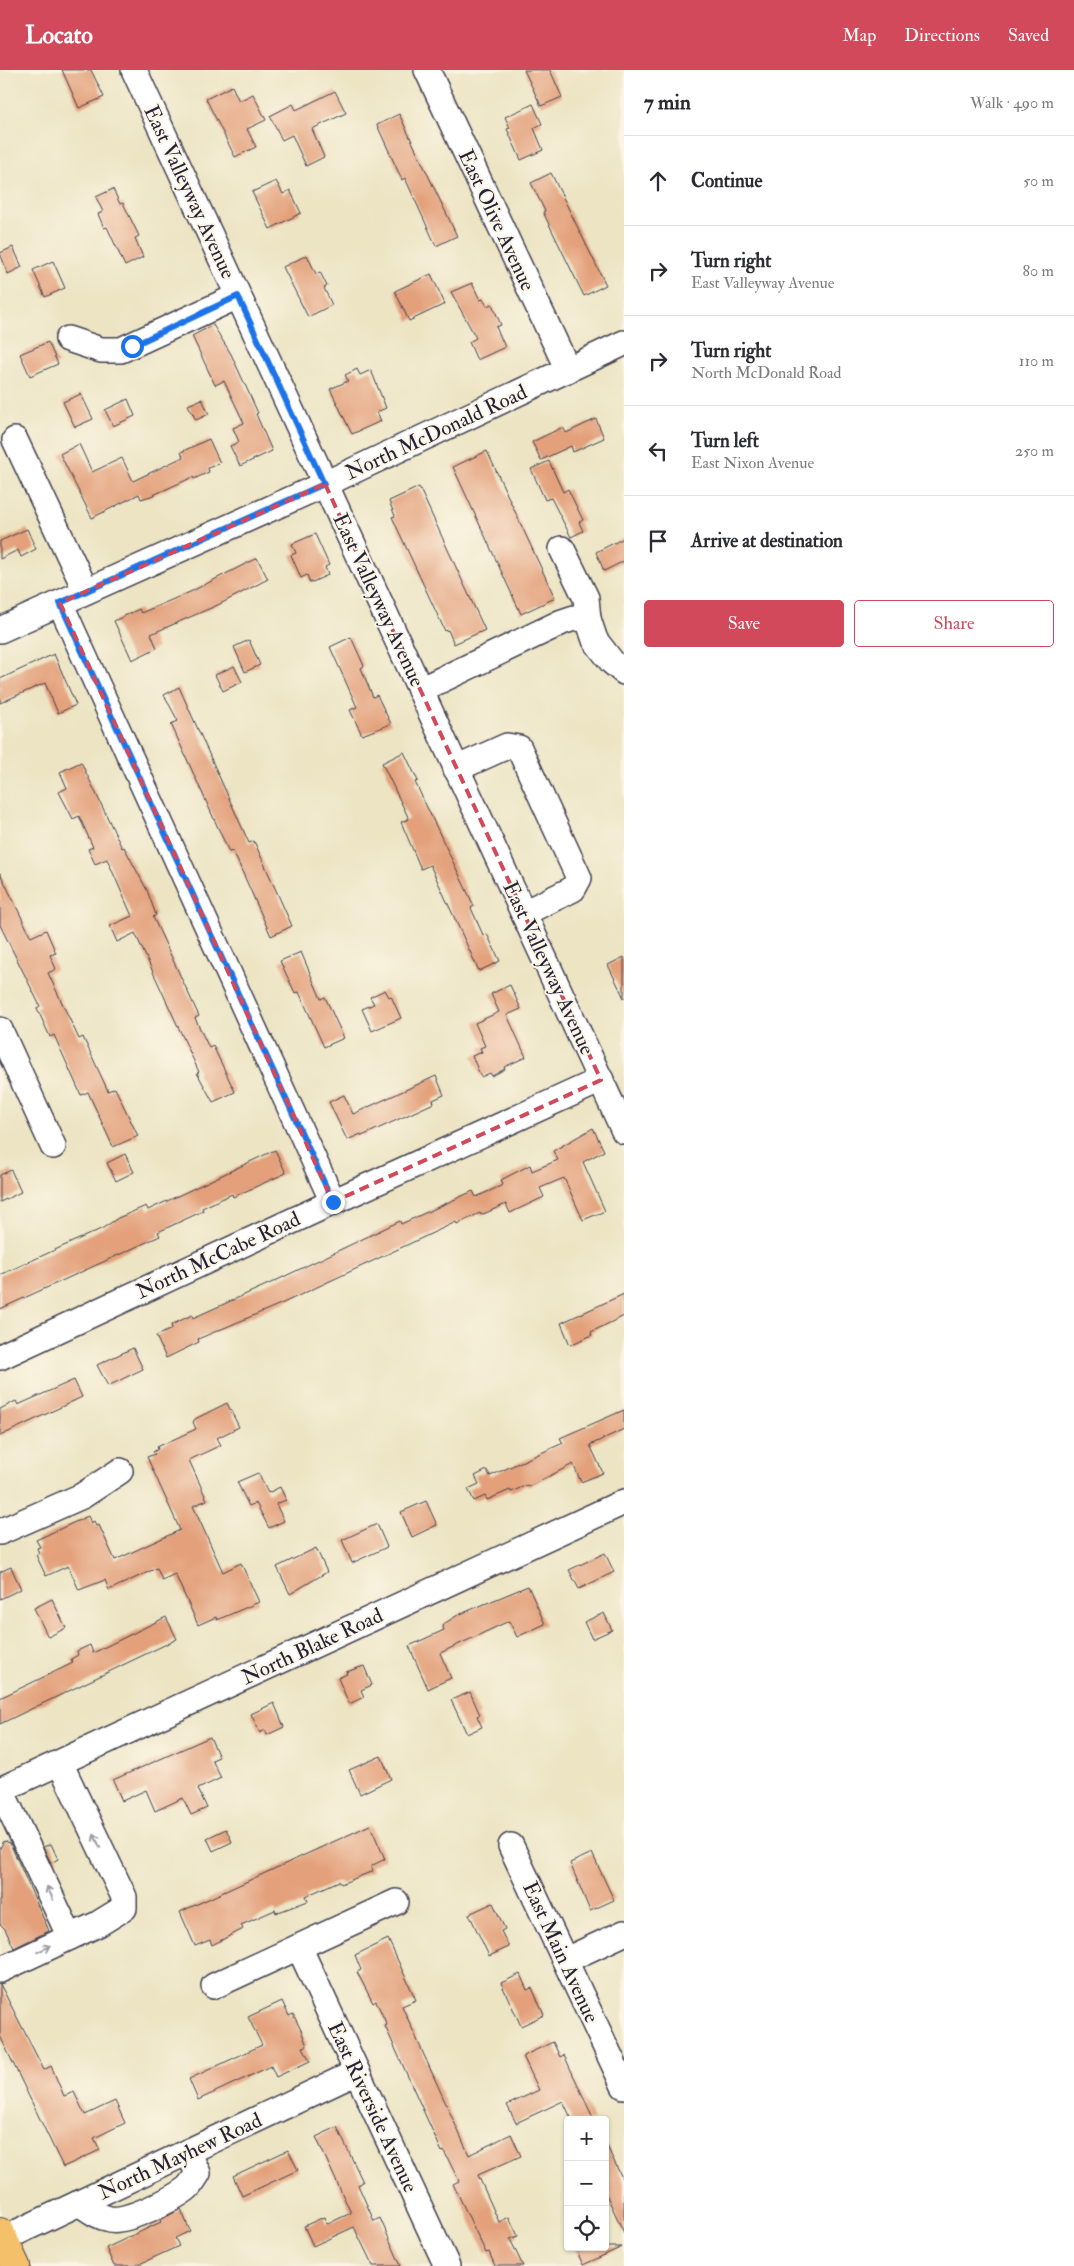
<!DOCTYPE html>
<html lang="en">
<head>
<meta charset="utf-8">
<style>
	:root { --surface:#fff; --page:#f7f7f7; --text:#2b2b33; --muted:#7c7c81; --line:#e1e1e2; --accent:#d1495b }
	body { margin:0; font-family:"IM FELL Double Pica",serif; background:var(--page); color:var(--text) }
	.controls { position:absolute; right:15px; bottom:15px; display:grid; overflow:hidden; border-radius:5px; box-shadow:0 1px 4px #0004 }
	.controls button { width:45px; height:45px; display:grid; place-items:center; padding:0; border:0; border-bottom:1px solid var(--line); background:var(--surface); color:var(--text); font:25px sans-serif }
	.stop { position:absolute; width:15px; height:15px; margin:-11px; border:4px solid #1a73e8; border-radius:50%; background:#fff }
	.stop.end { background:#1a73e8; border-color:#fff; box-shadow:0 1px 5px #0008 }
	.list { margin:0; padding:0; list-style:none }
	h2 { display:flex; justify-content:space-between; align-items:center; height:65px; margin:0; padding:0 20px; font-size:21px }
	h2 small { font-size:16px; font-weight:400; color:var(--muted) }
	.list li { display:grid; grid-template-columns:32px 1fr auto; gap:15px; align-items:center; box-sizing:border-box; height:90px; padding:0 20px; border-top:1px solid var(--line) }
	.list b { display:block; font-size:19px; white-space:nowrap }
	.list p { margin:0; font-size:16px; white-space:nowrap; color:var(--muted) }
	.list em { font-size:16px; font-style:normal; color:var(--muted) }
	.actions { display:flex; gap:10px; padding:15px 20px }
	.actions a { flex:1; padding:11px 0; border:1px solid var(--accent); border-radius:5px; text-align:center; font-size:18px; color:var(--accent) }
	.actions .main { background:var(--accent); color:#fff }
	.icon { flex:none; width:28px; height:28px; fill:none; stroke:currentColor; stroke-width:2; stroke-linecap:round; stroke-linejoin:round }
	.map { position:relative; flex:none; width:624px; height:2196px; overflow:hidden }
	header { display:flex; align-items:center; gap:30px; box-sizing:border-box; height:70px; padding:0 25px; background:var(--accent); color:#fff }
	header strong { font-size:24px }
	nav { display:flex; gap:28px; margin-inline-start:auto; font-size:18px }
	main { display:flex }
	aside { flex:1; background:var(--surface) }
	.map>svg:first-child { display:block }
	.building { fill:#e3a07a }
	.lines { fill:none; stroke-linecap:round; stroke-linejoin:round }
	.minor-casing { stroke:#403f4f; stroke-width:28 }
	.major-casing { stroke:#403f4f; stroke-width:30 }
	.minor { stroke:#fff; stroke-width:25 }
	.major { stroke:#f4c16a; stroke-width:28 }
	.oneway { stroke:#9c9ca7 }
	.route { stroke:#1a73e8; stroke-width:6 }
	.marked { fill:none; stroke:#d1495b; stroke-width:4; stroke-dasharray:10 6; stroke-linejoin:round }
	.labels { text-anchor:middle; stroke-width:4; stroke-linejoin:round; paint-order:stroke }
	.street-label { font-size:21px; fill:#22223b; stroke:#fcf5e5 }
</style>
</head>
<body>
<header>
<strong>Locato</strong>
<nav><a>Map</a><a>Directions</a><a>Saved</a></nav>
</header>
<main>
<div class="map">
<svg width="624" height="2196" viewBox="0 0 624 2196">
	<rect width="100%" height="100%" fill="#fcf5e5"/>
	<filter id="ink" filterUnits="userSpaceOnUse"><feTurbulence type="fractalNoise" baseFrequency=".02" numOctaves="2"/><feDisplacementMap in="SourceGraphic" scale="10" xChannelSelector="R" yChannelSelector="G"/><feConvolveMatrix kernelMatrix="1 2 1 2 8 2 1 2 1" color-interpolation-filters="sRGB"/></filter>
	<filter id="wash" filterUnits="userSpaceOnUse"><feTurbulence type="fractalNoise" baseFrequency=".0096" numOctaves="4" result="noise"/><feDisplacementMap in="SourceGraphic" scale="20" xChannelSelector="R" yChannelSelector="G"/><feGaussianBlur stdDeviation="1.12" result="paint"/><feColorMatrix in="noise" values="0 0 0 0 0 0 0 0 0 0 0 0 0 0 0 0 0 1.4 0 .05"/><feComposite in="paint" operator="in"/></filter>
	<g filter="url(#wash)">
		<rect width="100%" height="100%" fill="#ece4c3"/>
		<g id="blocks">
			<g class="building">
				<polygon points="62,0 91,0 104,27 79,38"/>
				<polygon points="524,0 550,0 562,27 541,36"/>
				<polygon points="232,16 239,31 253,24 266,50 247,59 256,77 235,87 206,29"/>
				<polygon points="335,21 346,43 312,59 324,87 306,96 292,65 282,70 270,46 293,34 296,40"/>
				<polygon points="533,34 542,54 534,58 543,80 521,90 507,59 510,58 505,47"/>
				<polygon points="399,44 457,166 436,176 405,108 402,110 377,55"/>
				<polygon points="551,103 606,215 584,226 543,142 545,141 531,113"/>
				<polygon points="276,111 283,124 290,120 301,143 270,159 252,122"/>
				<polygon points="113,119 120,134 123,133 139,166 135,168 143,187 125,196 107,157 104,158 98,144 103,142 96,127"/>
				<polygon points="13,177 22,197 8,204 0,183"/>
				<polygon points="307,185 316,204 320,202 327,216 324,218 332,235 308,247 283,197"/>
				<polygon points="53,191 65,218 45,227 33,200"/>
				<polygon points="431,204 445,234 409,251 395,221"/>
				<polygon points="472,213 480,230 483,229 487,236 492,234 501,255 496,257 505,277 477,290 469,272 476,268 451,222"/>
				<polygon points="213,255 231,284 258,343 256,344 272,381 240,396 230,376 239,372 233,358 244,353 224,311 215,315 192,266"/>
				<polygon points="48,272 58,294 30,306 20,284"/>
				<polygon points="357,299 360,305 371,300 386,338 377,342 381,351 352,364 330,319 348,311 345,305"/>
				<polygon points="81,324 93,349 75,357 63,332"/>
				<polygon points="128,329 135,346 113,356 105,340"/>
				<polygon points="202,329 209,344 196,350 188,335"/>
				<polygon points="596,349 604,368 573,382 571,376 541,390 532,372 563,357 566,363"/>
				<polygon points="209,369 220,393 208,398 209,402 194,409 193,407 151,426 141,429 139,424 92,448 60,384 79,374 92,402 122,388 133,411 183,387 181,382"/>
				<polygon points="487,381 555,528 521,544 453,397"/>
				<polygon points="549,391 563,422 568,419 583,450 579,452 583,461 571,467 551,428 545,430 531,399"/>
				<polygon points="419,417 485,560 454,574 448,560 445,561 392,447 395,446 389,431"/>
				<polygon points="27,459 36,479 21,487 18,480 0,489 0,471"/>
				<polygon points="315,464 329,495 325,497 328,505 310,513 307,505 301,508 291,485 296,483 292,474"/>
				<polygon points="624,468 624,491 604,501 596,482"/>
				<polygon points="257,488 268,509 220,534 151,564 157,578 132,590 114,551 139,539 141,543 190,522"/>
				<polygon points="351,567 364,596 361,598 373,627 377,625 391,654 362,665 350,640 357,637 330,577"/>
				<polygon points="249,570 260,595 245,602 234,577"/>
				<polygon points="54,584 76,635 58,643 45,613 0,633 0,609"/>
				<polygon points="234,596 242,612 223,621 215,605"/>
				<polygon points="179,617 249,773 254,771 292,856 271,866 233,781 229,782 171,654 178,651 164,625"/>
				<polygon points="404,682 418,711 415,712 474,836 471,838 483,865 487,864 500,891 479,901 430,795 421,799 401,752 409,749 382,693"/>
				<polygon points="81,692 122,778 124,777 147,820 156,845 153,847 199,946 195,948 209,978 213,976 235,1022 213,1032 197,1003 199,1002 135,863 117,872 110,856 132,846 107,789 95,794 88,779 93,777 79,746 73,749 59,722 67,718 60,702"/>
				<polygon points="0,803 31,867 46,860 56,883 50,885 56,899 48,903 79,969 83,967 108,1021 115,1018 138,1066 113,1077 88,1022 81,1025 54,965 50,967 37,938 40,936 0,855"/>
				<polygon points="301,882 321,929 325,927 344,968 324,977 299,922 295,923 280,891"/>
				<polygon points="624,887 624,928 608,895"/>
				<polygon points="510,915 521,939 507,945 526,987 504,997 505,999 492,1006 490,1003 481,1007 472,986 482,982 480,978 485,976 475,953 499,942 491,924"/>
				<polygon points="385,920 389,927 391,926 401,948 372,961 362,939 374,934 370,927"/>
				<polygon points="436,1006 444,1025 433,1030 434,1033 362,1066 361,1064 347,1070 329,1032 344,1025 353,1044"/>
				<polygon points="593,1058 604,1081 583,1092 605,1141 583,1150 564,1108 540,1118 544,1127 510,1143 506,1134 481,1145 480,1143 457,1154 456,1152 283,1233 198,1269 199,1272 166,1288 156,1266 172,1259 171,1255 192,1245 193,1248 273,1212 400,1151 401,1154 473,1121 476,1127 503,1115 501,1110 530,1095 532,1101 558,1090 553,1081"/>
				<polygon points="275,1080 286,1103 233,1127 232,1124 202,1138 203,1141 158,1162 160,1166 0,1239 0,1205 103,1158 118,1148 146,1136 148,1140"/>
				<polygon points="125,1084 134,1102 116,1111 107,1093"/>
				<polygon points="11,1100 21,1122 0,1132 0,1105"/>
				<polygon points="624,1224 624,1246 591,1262 592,1265 570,1275 561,1253"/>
				<polygon points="133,1278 143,1299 108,1316 97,1295"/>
				<polygon points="74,1310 82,1327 0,1366 0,1339 16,1331 18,1335"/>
				<polygon points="227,1333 239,1357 217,1368 221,1375 189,1390 207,1430 193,1436 223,1502 241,1493 259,1532 217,1550 216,1547 198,1555 175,1504 162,1510 157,1498 109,1520 105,1510 79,1520 68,1496 46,1506 36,1485 39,1483 37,1478 40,1477 36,1470 88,1446 91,1453 94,1451 96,1456 99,1455 115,1490 180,1460 147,1387 155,1384 153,1382 158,1379 157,1377 196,1359 193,1352 195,1349"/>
				<polygon points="624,1340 624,1359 590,1375 603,1403 581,1412 573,1394 528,1417 527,1415 511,1422 510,1420 487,1430 485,1426 474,1431 468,1419 479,1414 475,1406 487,1400 490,1406 563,1373 560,1368"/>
				<polygon points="258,1403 268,1423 280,1417 286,1430 276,1434 284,1451 269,1458 256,1433 249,1436 237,1412"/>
				<polygon points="426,1431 437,1455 412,1467 401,1442"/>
				<polygon points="377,1454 387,1477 352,1493 342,1470"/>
				<polygon points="316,1478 327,1502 290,1524 277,1497"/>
				<polygon points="605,1483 614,1502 579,1519 569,1500"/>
				<polygon points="11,1497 21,1519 0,1529 0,1502"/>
				<polygon points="528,1516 545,1554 517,1567 509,1551 440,1583 451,1608 428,1619 409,1576 444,1560 442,1555 458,1545"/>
				<polygon points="52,1529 66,1558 48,1567 34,1538"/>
				<polygon points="604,1543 612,1560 592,1569 584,1552"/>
				<polygon points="166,1547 177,1569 0,1654 0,1628 73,1593 71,1589 78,1585 77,1581 90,1575 93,1583"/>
				<polygon points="364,1596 372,1615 361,1620 364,1627 349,1634 338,1608 347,1604 346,1602"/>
				<polygon points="470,1622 480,1645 477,1646 482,1657 467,1664 451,1630"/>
				<polygon points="274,1633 284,1657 267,1665 265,1660 260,1663 251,1644"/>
				<polygon points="210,1667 219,1687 212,1690 221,1708 198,1719 207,1738 191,1745 183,1728 155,1741 146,1720 122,1731 113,1710"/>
				<polygon points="381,1686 391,1709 360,1724 349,1700"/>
				<polygon points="370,1755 385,1789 371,1796 373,1801 341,1814 339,1811 306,1826 308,1831 276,1843 275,1840 241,1855 243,1859 212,1875 210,1870 195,1876 180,1842"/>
				<polygon points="226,1759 232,1772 213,1781 207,1768"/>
				<polygon points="4,1771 10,1773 49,1861 14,1878 5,1859 0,1854 0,1778"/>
				<polygon points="51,1774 58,1789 51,1793 43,1777"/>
				<polygon points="592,1783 614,1830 590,1841 570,1793"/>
				<polygon points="493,1833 505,1859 501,1861 509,1877 489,1886 469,1844"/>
				<polygon points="388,1869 416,1930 402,1936 469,2085 511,2064 521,2086 478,2105 499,2152 509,2147 518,2166 510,2169 523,2196 495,2196 489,2182 486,2183 453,2114 459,2111 444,2081 442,2082 385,1956 387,1955 376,1931 373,1933 357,1902 361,1900 355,1885"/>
				<polygon points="520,1904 527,1920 532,1918 544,1945 521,1956 501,1913"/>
				<polygon points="0,1914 44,2000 51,1996 64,2026 74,2022 85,2045 115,2031 125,2053 94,2068 100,2080 63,2097 0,1966"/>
				<polygon points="282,1931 289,1946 293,1944 301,1960 307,1976 303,1977 310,1991 276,2007 271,1996 198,2030 189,2009 262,1975 248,1947"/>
				<polygon points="553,1972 560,1987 564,1985 594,2050 572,2050 563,2031 516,2053 507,2035 539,2020 523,1986"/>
				<polygon points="337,2057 363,2112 358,2115 374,2151 380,2148 401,2196 373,2196 354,2157 313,2176 304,2156 324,2147 327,2154 351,2143 316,2067"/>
				<polygon points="605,2072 624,2112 624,2163 605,2122"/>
				<polygon points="288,2080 298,2100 242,2126 233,2106"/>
				<polygon points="181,2139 190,2161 175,2168 179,2176 135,2196 114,2196 106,2178 161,2152 160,2150"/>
				<polygon points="575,2177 622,2177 583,2195"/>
			</g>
		</g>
	</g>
	<g filter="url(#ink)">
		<use href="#blocks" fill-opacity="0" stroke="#403f4f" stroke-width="1"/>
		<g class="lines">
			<defs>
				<g id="minor">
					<polyline points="134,0 624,1061"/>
					<polyline points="427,0 568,300"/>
					<polyline points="68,269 101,280 121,280 238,226"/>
					<polyline points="15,370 86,521"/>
					<polyline points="562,479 586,528 588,549 595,570 612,592 624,602"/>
					<polyline points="60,533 333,1132"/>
					<polyline points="0,560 325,414 624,273"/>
					<polyline points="420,620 562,552 574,548 588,549"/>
					<polyline points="456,699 507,676 519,678 579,808 573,819 524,843"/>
					<polyline points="0,960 53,1076"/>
					<polyline points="0,1287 333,1132 601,1010"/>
					<polyline points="0,1462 82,1426 120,1401"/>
					<polyline points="0,1720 624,1432"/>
					<polyline points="1,1720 70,1867"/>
					<polyline points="511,1776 624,2016"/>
					<polyline points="299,1877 447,2196"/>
					<polyline points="566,1890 624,1863"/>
					<polyline points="0,1900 98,1854 124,1838 124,1827 60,1693"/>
					<polyline points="214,1916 396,1832"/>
					<path d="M79,2133C89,2140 98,2147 110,2149C126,2153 173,2129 186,2119C191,2115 195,2108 198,2103L188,2082"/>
					<polyline points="3,2169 357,2002"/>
				</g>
				<polyline id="major" points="0,2162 16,2196"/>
			</defs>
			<use href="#minor" class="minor-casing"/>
			<use href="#major" class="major-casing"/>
			<use href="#minor" class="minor"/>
			<use href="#major" class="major"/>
		</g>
		<defs><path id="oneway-shaft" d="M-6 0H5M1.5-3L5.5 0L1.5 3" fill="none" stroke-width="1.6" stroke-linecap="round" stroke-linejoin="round" transform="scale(1.25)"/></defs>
		<g class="oneway">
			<use href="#oneway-shaft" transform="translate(97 1771) rotate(-115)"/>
			<use href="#oneway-shaft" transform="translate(50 1823) rotate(-115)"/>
			<use href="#oneway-shaft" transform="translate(44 1879) rotate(-25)"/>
		</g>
	</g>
	<g class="lines" filter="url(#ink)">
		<polyline class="route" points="132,276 238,226 324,414 60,533 333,1132"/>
	</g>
	<path class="marked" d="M325,414L601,1010L333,1132L60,533Z"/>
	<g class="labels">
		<g class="street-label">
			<text transform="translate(190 122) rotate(65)" y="7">East Valleyway Avenue</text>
			<text transform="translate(497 150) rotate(65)" y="7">East Olive Avenue</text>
			<text transform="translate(436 362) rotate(-25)" y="7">North McDonald Road</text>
			<text transform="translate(379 530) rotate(65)" y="7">East Valleyway Avenue</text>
			<text transform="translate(549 898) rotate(65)" y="7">East Valleyway Avenue</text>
			<text transform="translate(218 1185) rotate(-25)" y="7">North McCabe Road</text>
			<text transform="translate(312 1576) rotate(-25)" y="7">North Blake Road</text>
			<text transform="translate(561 1882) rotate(65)" y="7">East Main Avenue</text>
			<text transform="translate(373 2037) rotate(65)" y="7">East Riverside Avenue</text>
			<text transform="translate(180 2086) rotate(-25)" y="7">North Mayhew Road</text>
		</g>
	</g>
</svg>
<div class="controls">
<button>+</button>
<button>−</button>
<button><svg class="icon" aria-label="locate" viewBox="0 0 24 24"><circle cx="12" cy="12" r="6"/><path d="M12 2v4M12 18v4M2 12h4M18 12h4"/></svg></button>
</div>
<div class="stop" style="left:132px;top:276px"></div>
<div class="stop end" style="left:333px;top:1132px"></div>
</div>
<aside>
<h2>7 min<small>Walk · 490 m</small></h2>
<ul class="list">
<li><svg class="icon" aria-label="ahead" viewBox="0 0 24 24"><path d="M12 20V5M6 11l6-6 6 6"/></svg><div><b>Continue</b></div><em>50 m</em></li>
<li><svg class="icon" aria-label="right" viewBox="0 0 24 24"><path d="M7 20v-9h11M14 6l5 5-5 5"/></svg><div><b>Turn right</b><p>East Valleyway Avenue</p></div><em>80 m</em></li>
<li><svg class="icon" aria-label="right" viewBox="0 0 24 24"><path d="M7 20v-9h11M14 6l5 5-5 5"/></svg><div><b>Turn right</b><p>North McDonald Road</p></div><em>110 m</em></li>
<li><svg class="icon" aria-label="left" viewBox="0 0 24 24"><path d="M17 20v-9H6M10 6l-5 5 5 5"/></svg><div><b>Turn left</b><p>East Nixon Avenue</p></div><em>250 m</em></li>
<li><svg class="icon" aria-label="arrive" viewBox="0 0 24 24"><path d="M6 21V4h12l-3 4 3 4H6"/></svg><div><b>Arrive at destination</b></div></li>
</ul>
<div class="actions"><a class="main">Save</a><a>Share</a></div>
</aside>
</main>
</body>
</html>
